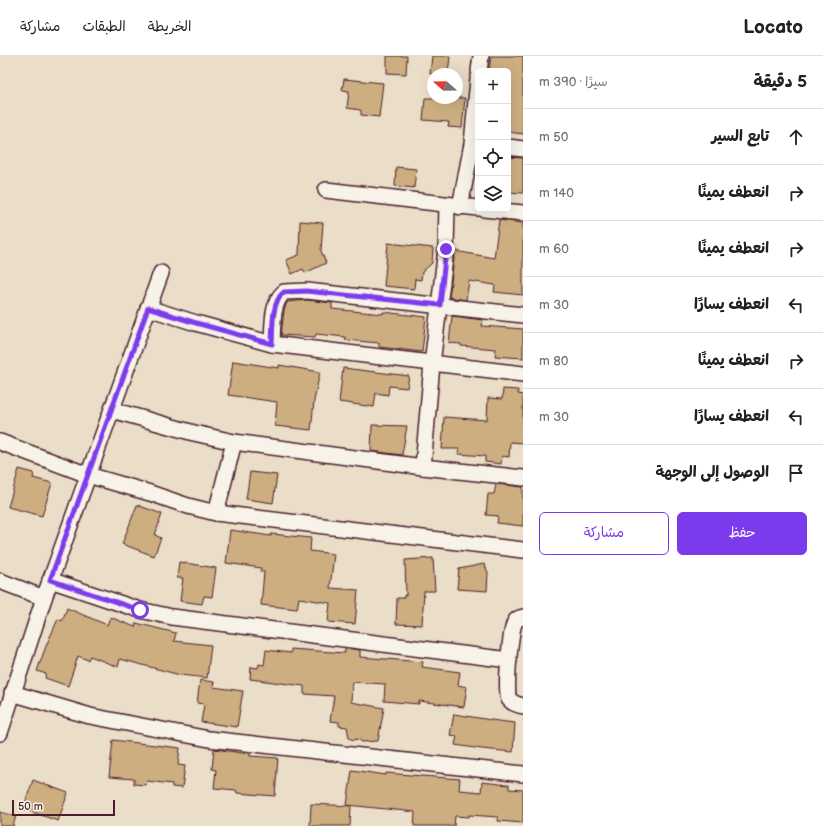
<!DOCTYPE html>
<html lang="ar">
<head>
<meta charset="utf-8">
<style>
	:root { --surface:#fff; --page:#f6f6f6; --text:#202124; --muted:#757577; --line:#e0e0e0; --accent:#7c3aed }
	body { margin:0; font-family:"Balsamiq Sans","Playpen Sans Arabic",sans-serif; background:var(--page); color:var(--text); direction:rtl }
	.controls { position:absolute; right:12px; top:12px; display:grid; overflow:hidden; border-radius:6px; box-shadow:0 4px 16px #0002 }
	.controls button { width:36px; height:36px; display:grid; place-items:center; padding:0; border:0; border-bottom:1px solid var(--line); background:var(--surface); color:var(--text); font:20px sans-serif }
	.compass { position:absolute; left:427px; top:12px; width:36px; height:36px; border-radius:50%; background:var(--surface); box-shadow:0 4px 16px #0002; rotate:290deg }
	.scale { position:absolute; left:12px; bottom:10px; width:103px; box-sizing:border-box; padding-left:4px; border:2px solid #4a1f2b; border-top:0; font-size:11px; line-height:14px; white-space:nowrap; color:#4a1f2b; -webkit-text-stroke:3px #f7f3e8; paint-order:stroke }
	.stop { position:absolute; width:12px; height:12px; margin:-9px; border:3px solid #7c3aed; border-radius:50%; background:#fff }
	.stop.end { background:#7c3aed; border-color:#fff; box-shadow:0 1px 4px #0008 }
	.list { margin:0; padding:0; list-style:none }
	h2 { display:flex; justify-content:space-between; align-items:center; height:52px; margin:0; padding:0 16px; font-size:17px }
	h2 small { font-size:13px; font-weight:400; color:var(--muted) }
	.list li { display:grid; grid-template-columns:26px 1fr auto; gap:12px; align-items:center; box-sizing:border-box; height:56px; padding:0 16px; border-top:1px solid var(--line) }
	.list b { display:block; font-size:15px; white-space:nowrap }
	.list em { font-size:13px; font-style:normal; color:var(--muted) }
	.actions { display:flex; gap:8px; padding:12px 16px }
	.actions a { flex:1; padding:9px 0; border:1px solid var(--accent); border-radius:6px; text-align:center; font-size:14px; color:var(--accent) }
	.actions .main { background:var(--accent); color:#fff }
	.icon { flex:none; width:22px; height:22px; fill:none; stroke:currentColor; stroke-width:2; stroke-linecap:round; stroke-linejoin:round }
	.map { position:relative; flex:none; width:523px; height:770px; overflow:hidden; direction:ltr }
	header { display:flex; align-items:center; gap:24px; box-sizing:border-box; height:56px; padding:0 20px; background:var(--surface); border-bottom:1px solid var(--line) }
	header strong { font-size:19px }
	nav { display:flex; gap:22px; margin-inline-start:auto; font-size:14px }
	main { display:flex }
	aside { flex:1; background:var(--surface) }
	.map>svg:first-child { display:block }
	.building { fill:#ccae80; stroke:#4a1f2b }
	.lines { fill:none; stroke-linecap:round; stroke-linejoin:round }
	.street-casing { stroke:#4a1f2b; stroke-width:18 }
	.street { stroke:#f7f3e8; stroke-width:15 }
	.route { stroke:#7c3aed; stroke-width:5 }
</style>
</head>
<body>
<header>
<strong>Locato</strong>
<nav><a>الخريطة</a><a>الطبقات</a><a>مشاركة</a></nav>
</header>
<main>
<aside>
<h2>5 دقيقة<small>سيرًا · 390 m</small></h2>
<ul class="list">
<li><svg class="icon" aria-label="ahead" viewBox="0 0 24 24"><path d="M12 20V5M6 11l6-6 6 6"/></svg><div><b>تابع السير</b></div><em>50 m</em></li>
<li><svg class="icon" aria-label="right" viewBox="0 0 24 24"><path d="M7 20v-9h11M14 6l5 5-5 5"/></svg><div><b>انعطف يمينًا</b></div><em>140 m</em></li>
<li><svg class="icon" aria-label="right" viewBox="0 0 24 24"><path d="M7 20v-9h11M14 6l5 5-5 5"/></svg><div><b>انعطف يمينًا</b></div><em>60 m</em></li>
<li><svg class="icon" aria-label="left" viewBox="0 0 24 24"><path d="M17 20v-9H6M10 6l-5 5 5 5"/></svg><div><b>انعطف يسارًا</b></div><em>30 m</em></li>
<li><svg class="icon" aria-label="right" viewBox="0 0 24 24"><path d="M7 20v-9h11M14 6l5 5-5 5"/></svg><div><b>انعطف يمينًا</b></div><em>80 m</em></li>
<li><svg class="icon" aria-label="left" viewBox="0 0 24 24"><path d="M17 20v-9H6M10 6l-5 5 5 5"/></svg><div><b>انعطف يسارًا</b></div><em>30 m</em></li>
<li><svg class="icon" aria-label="arrive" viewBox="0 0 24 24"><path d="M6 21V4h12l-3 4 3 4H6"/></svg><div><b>الوصول إلى الوجهة</b></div></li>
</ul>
<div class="actions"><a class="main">حفظ</a><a>مشاركة</a></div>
</aside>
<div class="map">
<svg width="523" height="770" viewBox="0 0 523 770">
	<rect width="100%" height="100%" fill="#eadec9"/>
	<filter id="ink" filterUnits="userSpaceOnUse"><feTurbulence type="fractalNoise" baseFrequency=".025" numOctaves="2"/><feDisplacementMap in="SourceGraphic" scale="8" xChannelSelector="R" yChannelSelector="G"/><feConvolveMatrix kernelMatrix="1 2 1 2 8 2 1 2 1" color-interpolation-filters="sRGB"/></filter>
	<g filter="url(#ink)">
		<g class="building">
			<polygon points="387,0 407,0 406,18 387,17"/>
			<polygon points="432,0 450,0 448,18 430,18"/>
			<polygon points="491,0 523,0 523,78 508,76 508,15 489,15"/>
			<polygon points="344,23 383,27 379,61 361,59 361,54 347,52 349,35 342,34"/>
			<polygon points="425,42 465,42 462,72 448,71 449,66 423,64"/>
			<polygon points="508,101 523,102 523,137 508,136"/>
			<polygon points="396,111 416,113 414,132 395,130"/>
			<polygon points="499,164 523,167 523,239 494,236 495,229 469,225 466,244 449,241 455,195 494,202"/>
			<polygon points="300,165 323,167 321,195 326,207 305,217 303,213 292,218 286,204 299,199"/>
			<polygon points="388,187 433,192 432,207 422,216 421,224 415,223 414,233 384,230"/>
			<polygon points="307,244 332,247 332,253 383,258 383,256 426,261 422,296 379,291 379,287 346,284 345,281 316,278 315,281 281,279 284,255 287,246"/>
			<polygon points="452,260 483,264 482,270 523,273 523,302 495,300 496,293 461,290 461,288 449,287"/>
			<polygon points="233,305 279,312 279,309 320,316 314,345 311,374 275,370 277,346 228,339"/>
			<polygon points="343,312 409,320 407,332 389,330 388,339 376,337 374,351 339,346"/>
			<polygon points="503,333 518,334 518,338 523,339 523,387 510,386 509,401 502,400 501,408 485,406 485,400 458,398 459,393 442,393 444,361 487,364 488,342 502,343"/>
			<polygon points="372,369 407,370 402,399 371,395"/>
			<polygon points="19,413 34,417 33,422 52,427 42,460 8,451"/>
			<polygon points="250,416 277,419 273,447 246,443"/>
			<polygon points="496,428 523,431 523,470 497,467 498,460 486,459 488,438 494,438"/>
			<polygon points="137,449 162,458 155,479 161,482 154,500 122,488"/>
			<polygon points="230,474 271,480 271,478 311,482 310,495 334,498 330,532 358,534 355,568 328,566 330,547 299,542 297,553 261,549 264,516 260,516 261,512 226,507"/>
			<polygon points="433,502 435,535 424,535 422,569 396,568 397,542 404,542 404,539 406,540 405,504"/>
			<polygon points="179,506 216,512 212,541 204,540 202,548 180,545 183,522 177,522"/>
			<polygon points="484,508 488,516 487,535 457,533 459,513"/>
			<polygon points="67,552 107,569 110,561 135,571 136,567 176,577 174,585 211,589 207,622 180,619 120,603 118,611 90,600 88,604 78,600 68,630 45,622 46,618 37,615 46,590 58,563 62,565"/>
			<polygon points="345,592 360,594 360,601 423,606 422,611 460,616 458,629 467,631 464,651 419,645 419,648 384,645 385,628 352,626 351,646 384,652 378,685 362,686 358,683 353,684 349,682 347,671 339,670 339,666 330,665 334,640 304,638 304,630 250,623 251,611 258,612 259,608 264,609 266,594 291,597 291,593 345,597"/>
			<polygon points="200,624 214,626 213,631 243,635 237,671 201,666 204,648 197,647"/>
			<polygon points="454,658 491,664 515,667 513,696 482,693 455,689 457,680 450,679"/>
			<polygon points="113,684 180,692 178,709 185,710 182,732 172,731 172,728 147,725 146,729 134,728 134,723 109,721"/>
			<polygon points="214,693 250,698 250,700 278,702 275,740 237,737 236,734 214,732 216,714 212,713"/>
			<polygon points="352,714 386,719 386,717 460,723 459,734 481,736 482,726 509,729 509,733 523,734 523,767 498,765 498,761 469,759 469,761 455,760 454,770 414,770 415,756 347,749"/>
			<polygon points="33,724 68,737 58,765 23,753"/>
			<polygon points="311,748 351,750 350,770 310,770"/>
			<polygon points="0,756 16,760 13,770 0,770"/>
		</g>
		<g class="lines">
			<defs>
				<g id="street">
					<polyline points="479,15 481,0"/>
					<polyline points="508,91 523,93"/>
					<polyline points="326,134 478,152"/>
					<polyline points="460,151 472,88 478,23"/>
					<polyline points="484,153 523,157"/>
					<polyline points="148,252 196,267 272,288 523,318"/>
					<path d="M272,288C273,272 271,247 284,236L307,235L523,259"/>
					<polyline points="112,354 194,377 234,386 423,411 523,422"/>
					<polyline points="0,386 88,419 150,437 188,450 216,457 523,494"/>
					<polyline points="423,411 432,308 446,193 447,149"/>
					<polyline points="216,457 234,386"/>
					<polyline points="50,524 140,554 172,561 509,604"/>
					<polyline points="0,525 44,542"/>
					<path d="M523,561C520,562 517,562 515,566C510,573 505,636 509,643C512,647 518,649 523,650"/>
					<polyline points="12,637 90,660 209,683 523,718"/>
					<polyline points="0,677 44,542 161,217"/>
				</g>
			</defs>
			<use href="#street" class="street-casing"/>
			<use href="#street" class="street"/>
		</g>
	</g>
	<g class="lines" filter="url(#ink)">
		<path class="route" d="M140,554L50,524L148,252L196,267L272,288C273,272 271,246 284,236L306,235L440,249L446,193"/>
	</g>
</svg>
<div class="controls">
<button>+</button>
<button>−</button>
<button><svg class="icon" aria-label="locate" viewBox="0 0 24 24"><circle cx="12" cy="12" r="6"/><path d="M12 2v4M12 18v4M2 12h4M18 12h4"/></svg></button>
<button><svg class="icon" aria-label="layers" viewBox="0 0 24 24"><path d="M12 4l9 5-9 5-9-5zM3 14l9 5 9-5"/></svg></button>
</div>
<svg class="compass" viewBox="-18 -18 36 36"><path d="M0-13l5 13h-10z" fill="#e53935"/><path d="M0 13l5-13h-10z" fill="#757577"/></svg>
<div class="scale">50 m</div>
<div class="stop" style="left:140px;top:554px"></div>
<div class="stop end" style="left:446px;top:193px"></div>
</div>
</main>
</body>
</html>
